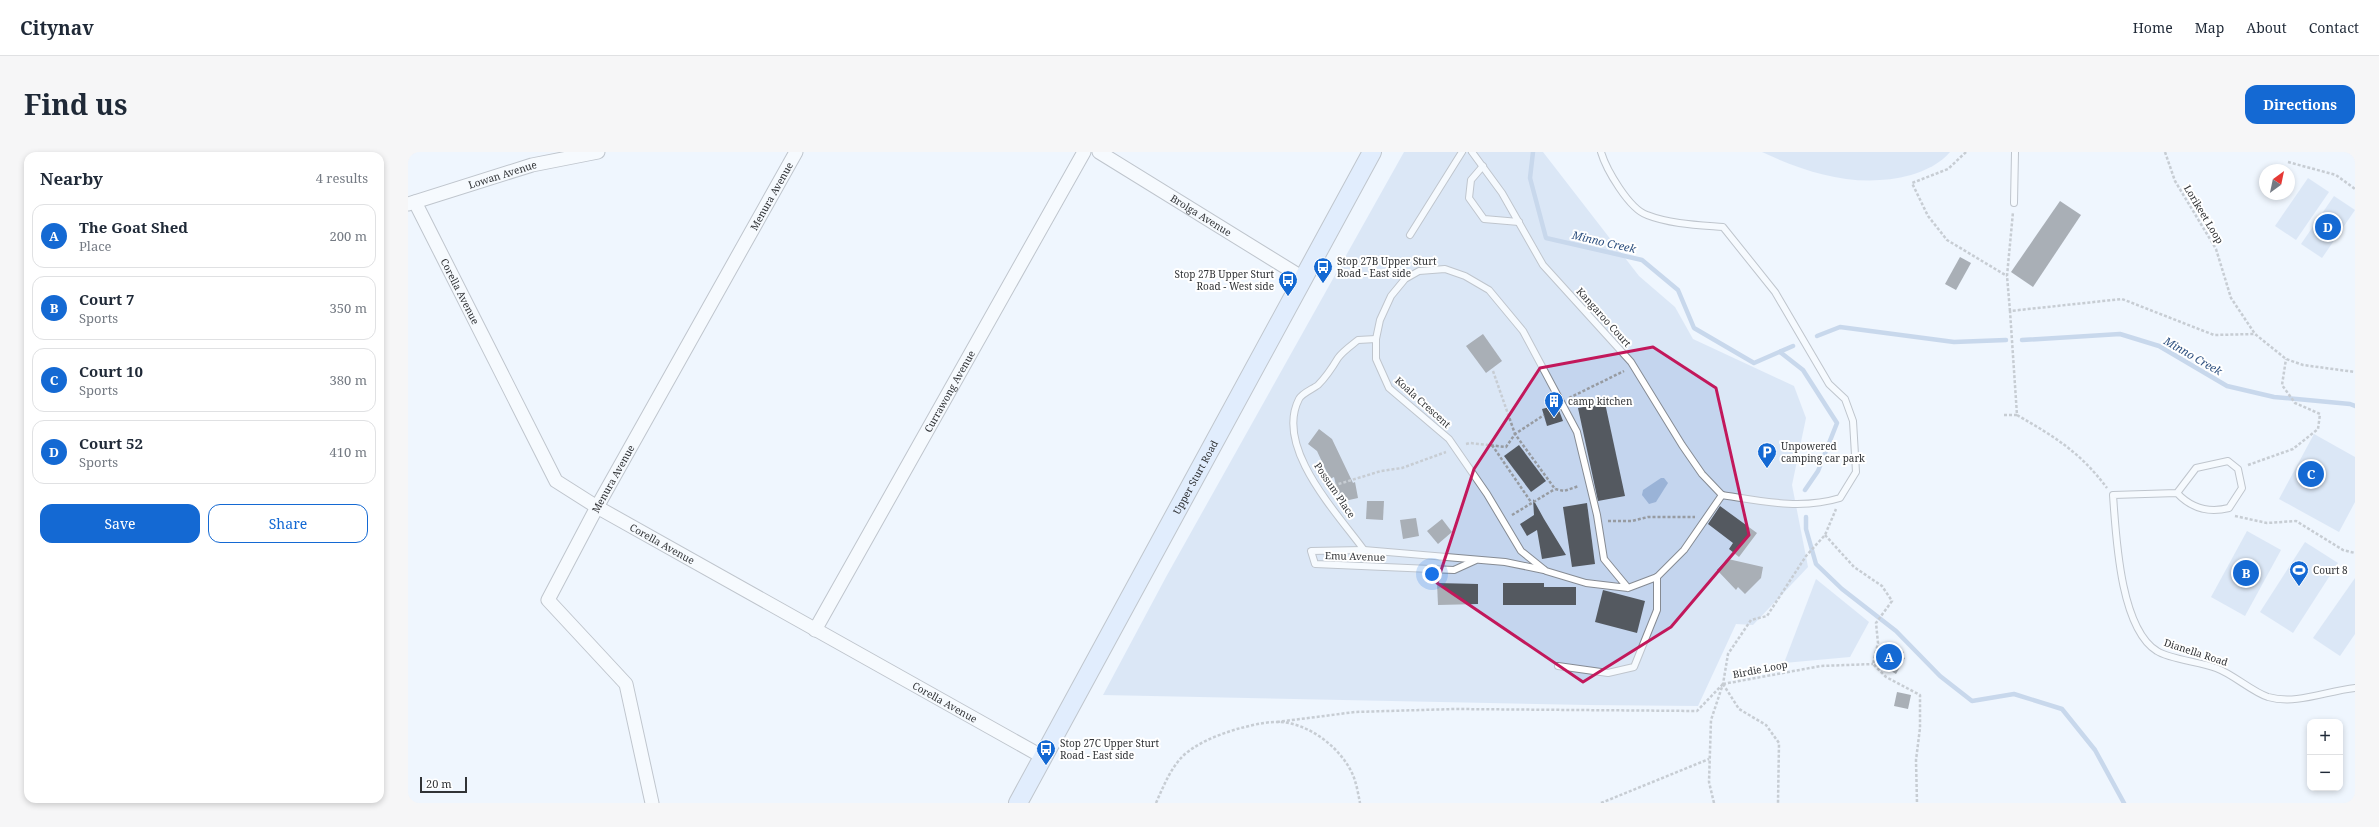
<!DOCTYPE html>
<html lang="en">
<head>
<meta charset="utf-8">
<style>
	:root { --surface:#fff; --page:#f6f6f7; --text:#1f2937; --muted:#747a83; --line:#e0e1e3; --accent:#1469d3 }
	body { margin:0; font-family:"Noto Serif",serif; background:var(--page); color:var(--text) }
	.controls { position:absolute; right:12px; bottom:12px; display:grid; overflow:hidden; border-radius:8px; box-shadow:0 2px 6px #0003 }
	.controls button { width:36px; height:36px; display:grid; place-items:center; padding:0; border:0; border-bottom:1px solid var(--line); background:var(--surface); color:var(--text); font:20px sans-serif }
	.compass { position:absolute; left:1851px; top:12px; width:36px; height:36px; border-radius:50%; background:var(--surface); box-shadow:0 2px 6px #0003; rotate:33deg }
	.scale { position:absolute; left:12px; bottom:10px; width:47px; box-sizing:border-box; padding-left:4px; border:2px solid #313336; border-top:0; font-size:11px; line-height:14px; white-space:nowrap; color:#313336; -webkit-text-stroke:3px #fff; paint-order:stroke }
	.you { position:absolute; left:1024px; top:422px; width:14px; height:14px; margin:-10px; border:3px solid #fff; border-radius:50%; background:#1a73e8; box-shadow:0 0 0 6px #1a73e833 }
	.badge { display:grid; place-items:center; width:26px; height:26px; border-radius:50%; background:var(--accent); color:#fff; font-size:13px; font-weight:700 }
	.pin { position:absolute; translate:-50% -50%; border:2px solid #fff; box-shadow:0 1px 4px #0006 }
	.list { margin:0; padding:0; list-style:none }
	h2 { display:flex; justify-content:space-between; align-items:center; height:52px; margin:0; padding:0 16px; font-size:17px }
	h2 small { font-size:13px; font-weight:400; color:var(--muted) }
	.list li { display:grid; grid-template-columns:26px 1fr auto; gap:12px; align-items:center; box-sizing:border-box; height:64px; margin:0 8px 8px; padding:0 8px; border:1px solid var(--line); border-radius:12px }
	.list b { display:block; font-size:15px; white-space:nowrap }
	.list p { margin:0; font-size:13px; white-space:nowrap; color:var(--muted) }
	.list em { font-size:13px; font-style:normal; color:var(--muted) }
	.actions { display:flex; gap:8px; padding:12px 16px }
	.actions a { flex:1; padding:9px 0; border:1px solid var(--accent); border-radius:12px; text-align:center; font-size:14px; color:var(--accent) }
	.actions .main { background:var(--accent); color:#fff }
	.map { position:relative; flex:none; width:1947px; height:651px; overflow:hidden; border-radius:12px }
	header { display:flex; align-items:center; gap:24px; box-sizing:border-box; height:56px; padding:0 20px; background:var(--surface); border-bottom:1px solid var(--line) }
	header strong { font-size:19px }
	nav { display:flex; gap:22px; margin-inline-start:auto; font-size:14px }
	.intro { display:flex; align-items:center; justify-content:space-between; box-sizing:border-box; height:96px; padding:0 24px }
	h1 { margin:0; font-size:28px }
	.button { padding:10px 18px; border-radius:12px; background:var(--accent); color:#fff; font-size:14px; font-weight:700 }
	main { display:flex; gap:24px; padding:0 24px }
	aside { flex:1; background:var(--surface); border-radius:12px; box-shadow:0 2px 6px #0003 }
	.map>svg:first-child { display:block }
	.green { fill:#c4d5ee }
	.water { fill:#9ab3d7 }
	.lines { fill:none; stroke-linecap:round; stroke-linejoin:round }
	.stream { stroke:#9ab3d7; stroke-width:4.5 }
	.building { fill:#545960 }
	.service-casing { stroke:#868b93; stroke-width:8 }
	.minor-casing { stroke:#868b93; stroke-width:15 }
	.secondary-casing { stroke:#868b93; stroke-width:20 }
	.path { stroke:#979ba1; stroke-width:2.5; stroke-dasharray:3 2; stroke-linecap:butt }
	.service { stroke:#fff; stroke-width:6 }
	.minor { stroke:#fff; stroke-width:13 }
	.secondary { stroke:#d1e3fc; stroke-width:18 }
	.marked { fill:none; stroke:#c2185b; stroke-width:3; stroke-linejoin:round }
	.labels { text-anchor:middle; stroke-width:4; stroke-linejoin:round; paint-order:stroke }
	.street-label { font-size:10px; fill:#313336; stroke:#fff }
	.poi-label { font-size:10px; fill:#313336; stroke:#fff; text-anchor:start }
	.water-label { font-size:11px; font-style:italic; fill:#2e507f; stroke:#fff }
</style>
</head>
<body>
<header>
<strong>Citynav</strong>
<nav><a>Home</a><a>Map</a><a>About</a><a>Contact</a></nav>
</header>
<div class="intro"><h1>Find us</h1><a class="button">Directions</a></div>
<main>
<aside>
<h2>Nearby<small>4 results</small></h2>
<ul class="list">
<li><span class="badge">A</span><div><b>The Goat Shed</b><p>Place</p></div><em>200 m</em></li>
<li><span class="badge">B</span><div><b>Court 7</b><p>Sports</p></div><em>350 m</em></li>
<li><span class="badge">C</span><div><b>Court 10</b><p>Sports</p></div><em>380 m</em></li>
<li><span class="badge">D</span><div><b>Court 52</b><p>Sports</p></div><em>410 m</em></li>
</ul>
<div class="actions"><a class="main">Save</a><a>Share</a></div>
</aside>
<div class="map">
<svg width="1947" height="651" viewBox="0 0 1947 651">
	<rect width="100%" height="100%" fill="#eff5fe"/>
	<g class="green">
		<polygon points="996,0 1135,0 1231,124 1267,155 1285,187 1386,234 1398,266 1384,333 1400,415 1345,473 1328,472 1290,554 1180,553 695,543 758,425"/>
		<path d="M1354,0H1542C1533,11 1517,19 1503,23C1451,37 1401,22 1354,0Z"/>
		<polygon points="1900,26 1921,40 1888,88 1867,74"/>
		<polygon points="1926,44 1947,58 1914,106 1893,92"/>
		<polygon points="1906,282 1947,305 1947,350 1931,380 1871,347"/>
		<polygon points="1839,379 1873,398 1837,464 1803,445"/>
		<polygon points="1897,390 1930,411 1885,481 1852,460"/>
		<polygon points="1947,426 1947,482 1932,504 1905,486"/>
		<polygon points="1408,427 1461,470 1442,505 1376,511"/>
	</g>
	<polygon class="water" points="1253,326 1256,326 1260,331 1248,350 1241,352 1234,343 1235,338"/>
	<g class="lines">
		<g class="stream">
			<polyline points="1125,0 1122,26 1138,86 1234,108 1270,138 1286,176 1346,211 1385,194"/>
			<polyline points="1409,184 1432,175 1546,190 1598,188"/>
			<polyline points="1614,188 1712,182 1751,194 1819,234 1866,245 1942,252 1947,254"/>
			<polyline points="1372,200 1395,218 1429,271 1410,319 1397,338"/>
			<polyline points="1398,365 1398,377 1408,412 1434,437 1488,479 1532,524 1564,549 1606,542 1654,557 1687,598 1716,651"/>
		</g>
	</g>
	<g class="building">
		<polygon points="1652,49 1673,63 1625,135 1603,120"/>
		<polygon points="1552,105 1563,111 1548,138 1537,132"/>
		<polygon points="1075,182 1094,209 1078,221 1058,194"/>
		<polygon points="1197,251 1217,344 1190,349 1170,256"/>
		<polygon points="1149,253 1155,269 1139,274 1134,257"/>
		<polygon points="911,277 924,287 945,331 947,330 950,346 932,350 926,325 922,327 909,299 900,292"/>
		<polygon points="1111,293 1138,329 1123,340 1096,304"/>
		<polygon points="1125,347 1136,367 1158,403 1134,407 1129,378 1119,384 1112,372 1126,363"/>
		<polygon points="959,349 976,349 975,368 958,367"/>
		<polygon points="1179,351 1187,412 1164,415 1155,355"/>
		<polygon points="1312,354 1349,381 1331,405 1321,397 1325,391 1300,372"/>
		<polygon points="1008,366 1011,384 995,387 992,368"/>
		<polygon points="1034,367 1044,380 1030,392 1019,379"/>
		<polygon points="1320,407 1355,415 1353,426 1337,442 1330,435 1328,438 1309,418"/>
		<polygon points="1029,431 1070,432 1070,452 1030,453"/>
		<polygon points="1095,431 1136,431 1136,435 1168,435 1168,453 1095,453"/>
		<polygon points="1195,438 1237,449 1229,481 1187,470"/>
		<polygon points="1478,490 1496,500 1493,504 1497,506 1488,522 1473,513 1475,509 1468,505"/>
		<polygon points="1489,540 1503,543 1500,557 1486,554"/>
	</g>
	<g class="lines">
		<defs>
			<g id="service">
				<polyline points="1064,0 1094,41 1135,113 1223,210 1274,293 1294,322 1314,343"/>
				<path d="M1193,0C1198,17 1221,57 1239,63C1262,72 1290,73 1315,75L1367,140L1421,232L1437,247L1445,269L1448,320L1432,346C1393,358 1353,349 1314,343"/>
				<polyline points="1075,14 1063,28 1061,46 1076,67 1111,70"/>
				<polyline points="1606,51 1607,0"/>
				<polyline points="1002,83 1054,0"/>
				<path d="M1769,341L1788,316L1820,309L1830,317L1834,336L1821,356C1801,361 1783,356 1769,341L1705,343C1708,384 1712,476 1749,499C1761,507 1792,510 1808,516C1825,522 1844,540 1860,545C1889,553 1918,539 1947,536"/>
				<path d="M956,398C929,361 866,295 891,247C894,241 905,237 910,233C919,224 924,216 930,206C935,199 944,193 950,188L968,187"/>
				<polyline points="1068,408 1046,418 907,412 903,399 956,398 1097,410 1136,418"/>
				<polyline points="1220,436 1196,407 1189,363 1169,280 1115,179 1081,138 1057,124 1037,117 1011,119 997,127 983,144 972,168 968,187 968,207 981,236 1041,287 1079,342 1113,399 1138,419 1178,431 1220,436 1249,425 1276,398 1314,343"/>
				<polyline points="1150,514 1200,521 1226,515 1249,458 1249,425"/>
			</g>
			<g id="minor">
				<path id="s1" d="M691,0L895,126"/>
				<path id="s2" d="M7,50L148,329L189,355L635,605"/>
				<path id="s3" d="M0,52L124,13L190,0"/>
				<path id="s4" d="M407,478L676,0"/>
				<path id="s5" d="M244,651L218,532L140,448L189,355L388,0"/>
			</g>
			<g id="secondary">
				<path id="s6" d="M610,651L964,0"/>
			</g>
		</defs>
		<use href="#service" class="service-casing"/>
		<use href="#minor" class="minor-casing"/>
		<use href="#secondary" class="secondary-casing"/>
		<g class="path">
			<polyline points="1558,0 1540,17 1504,31 1520,64 1539,88 1599,124"/>
			<polyline points="1757,0 1767,29 1808,97 1823,146 1847,182 1878,207 1895,213 1947,220"/>
			<polyline points="1880,10 1928,23 1947,37"/>
			<polyline points="1602,159 1599,124 1605,60"/>
			<polyline points="1085,219 1107,282 1147,337 1156,339 1171,334"/>
			<polyline points="1161,246 1216,219"/>
			<polyline points="1596,263 1609,263 1602,159 1714,147 1806,183 1847,182"/>
			<path d="M1609,263C1647,285 1672,300 1699,336"/>
			<polyline points="1058,292 1062,291 1098,295 1107,282 1136,263"/>
			<polyline points="1084,293 1123,350"/>
			<polyline points="1840,313 1885,297 1910,277 1912,262 1887,251 1874,233 1878,207"/>
			<polyline points="921,335 973,319 994,316 1038,300"/>
			<polyline points="1104,363 1147,337"/>
			<polyline points="1827,364 1859,371 1888,369 1935,398 1947,401"/>
			<polyline points="1200,369 1224,369 1240,365 1287,365"/>
			<polyline points="1417,383 1446,415 1474,434 1484,449 1468,471 1470,491 1465,512 1478,525 1512,543 1512,576 1508,608 1509,651"/>
			<polyline points="1315,532 1413,514 1465,512"/>
			<polyline points="1315,532 1331,557 1358,573 1371,591 1370,651"/>
			<polyline points="869,570 947,560 1047,557 1289,559 1315,532"/>
			<path d="M748,651C756,633 763,615 777,602C793,589 810,583 829,577C841,574 855,570 868,570C897,569 930,593 943,619C948,628 950,641 952,651"/>
			<polyline points="1193,651 1301,607"/>
			<polyline points="1306,651 1301,630 1303,568 1315,532 1320,502 1343,468 1359,464 1398,404 1417,383 1428,357"/>
		</g>
		<use href="#service" class="service"/>
		<use href="#minor" class="minor"/>
		<use href="#secondary" class="secondary"/>
	</g>
	<path d="M0 0H1947V651H0ZM1245,195L1308,236L1341,383L1263,475L1175,530L1029,431L1066,317L1132,216Z" fill="#eff5fe" fill-opacity=".55" fill-rule="evenodd"/>
	<path class="marked" d="M1245,195L1308,236L1341,383L1263,475L1175,530L1029,431L1066,317L1132,216Z"/>
	<defs>
		<symbol id="bus-pin" viewBox="-11 -11 22 30"><path d="M0 17L-7.5 6A9.5 9.5 0 1 1 7.5 6Z" fill="#1469d3" stroke="#fff"/><path d="M-5-6H5V4H4V6H2V4H-2V6H-4V4H-5ZM-3.5-4V0h7V-4ZM-3.5 1.2v1.5H-2V1.2ZM2 1.2v1.5H3.5V1.2Z" fill="#fff"/></symbol>
		<symbol id="building-pin" viewBox="-11 -11 22 30"><path d="M0 17L-7.5 6A9.5 9.5 0 1 1 7.5 6Z" fill="#1469d3" stroke="#fff"/><path d="M-4-6H4V6H1V3H-1V6H-4ZM-2.5-4.3h1.7v1.8h-1.7ZM.8-4.3h1.7v1.8H.8ZM-2.5-1h1.7V.8h-1.7ZM.8-1h1.7V.8H.8Z" fill="#fff"/></symbol>
		<symbol id="parking-pin" viewBox="-11 -11 22 30"><path d="M0 17L-7.5 6A9.5 9.5 0 1 1 7.5 6Z" fill="#1469d3" stroke="#fff"/><path d="M-3.5-5.5H1a3.5 3.5 0 0 1 0 7H-1V5.5H-3.5ZM-1-3.4V-.6H.8a1.4 1.4 0 0 0 0-2.8Z" fill="#fff"/></symbol>
		<symbol id="stadium-pin" viewBox="-11 -11 22 30"><path d="M0 17L-7.5 6A9.5 9.5 0 1 1 7.5 6Z" fill="#1469d3" stroke="#fff"/><path d="M0-5a6.5 5 0 1 0 0 10a6.5 5 0 1 0 0-10ZM-3.5-1.8h7v3.6h-7Z" fill="#fff"/></symbol>
	</defs>
	<g fill-rule="evenodd">
		<use href="#bus-pin" x="904" y="104" width="22" height="30"/>
		<use href="#bus-pin" x="869" y="117" width="22" height="30"/>
		<use href="#building-pin" x="1135" y="238" width="22" height="30"/>
		<use href="#parking-pin" x="1348" y="289" width="22" height="30"/>
		<use href="#stadium-pin" x="1880" y="407" width="22" height="30"/>
		<use href="#bus-pin" x="627" y="586" width="22" height="30"/>
	</g>
	<g class="labels">
		<g class="street-label">
			<text dy="4" stroke="none"><textPath href="#s3" startOffset="99">Lowan Avenue</textPath></text>
			<text dy="4" stroke="none"><textPath href="#s5" startOffset="698">Menura Avenue</textPath></text>
			<text transform="translate(1796 62) rotate(59)" y="4">Lorikeet Loop</text>
			<text dy="4" stroke="none"><textPath href="#s1" startOffset="120">Brolga Avenue</textPath></text>
			<text dy="4" stroke="none"><textPath href="#s2" startOffset="100">Corella Avenue</textPath></text>
			<text transform="translate(1196 165) rotate(48)" y="4">Kangaroo Court</text>
			<text dy="4" stroke="none"><textPath href="#s4" startOffset="274">Currawong Avenue</textPath></text>
			<text transform="translate(1015 250) rotate(42)" y="4">Koala Crescent</text>
			<text dy="4" stroke="none"><textPath href="#s6" startOffset="371">Upper Sturt Road</textPath></text>
			<text dy="4" stroke="none"><textPath href="#s5" startOffset="374">Menura Avenue</textPath></text>
			<text transform="translate(927 338) rotate(56)" y="4">Possum Place</text>
			<text dy="4" stroke="none"><textPath href="#s2" startOffset="436">Corella Avenue</textPath></text>
			<text transform="translate(947 404) rotate(2)" y="4">Emu Avenue</text>
			<text transform="translate(1788 500) rotate(18)" y="4">Dianella Road</text>
			<text transform="translate(1352 517) rotate(-11)" y="4">Birdie Loop</text>
			<text dy="4" stroke="none"><textPath href="#s2" startOffset="760">Corella Avenue</textPath></text>
		</g>
		<g class="poi-label">
			<text x="929" y="113">Stop 27B Upper Sturt<tspan x="929" dy="12">Road - East side</tspan></text>
			<text x="866" y="126" text-anchor="end">Stop 27B Upper Sturt<tspan x="866" dy="12">Road - West side</tspan></text>
			<text x="1160" y="253">camp kitchen</text>
			<text x="1373" y="298">Unpowered<tspan x="1373" dy="12">camping car park</tspan></text>
			<text x="1905" y="422">Court 8</text>
			<text x="652" y="595">Stop 27C Upper Sturt<tspan x="652" dy="12">Road - East side</tspan></text>
		</g>
		<g class="water-label">
			<text transform="translate(1196 90) rotate(13)" y="4">Minno Creek</text>
			<text transform="translate(1785 204) rotate(30)" y="4">Minno Creek</text>
		</g>
	</g>
</svg>
<div class="controls">
<button>+</button>
<button>−</button>
</div>
<svg class="compass" viewBox="-18 -18 36 36"><path d="M0-13l5 13h-10z" fill="#e53935"/><path d="M0 13l5-13h-10z" fill="#747a83"/></svg>
<div class="scale">20 m</div>
<div class="you"></div>
<div class="pin badge" style="left:1481px;top:505px">A</div>
<div class="pin badge" style="left:1838px;top:421px">B</div>
<div class="pin badge" style="left:1903px;top:322px">C</div>
<div class="pin badge" style="left:1920px;top:75px">D</div>
</div>
</main>
</body>
</html>
